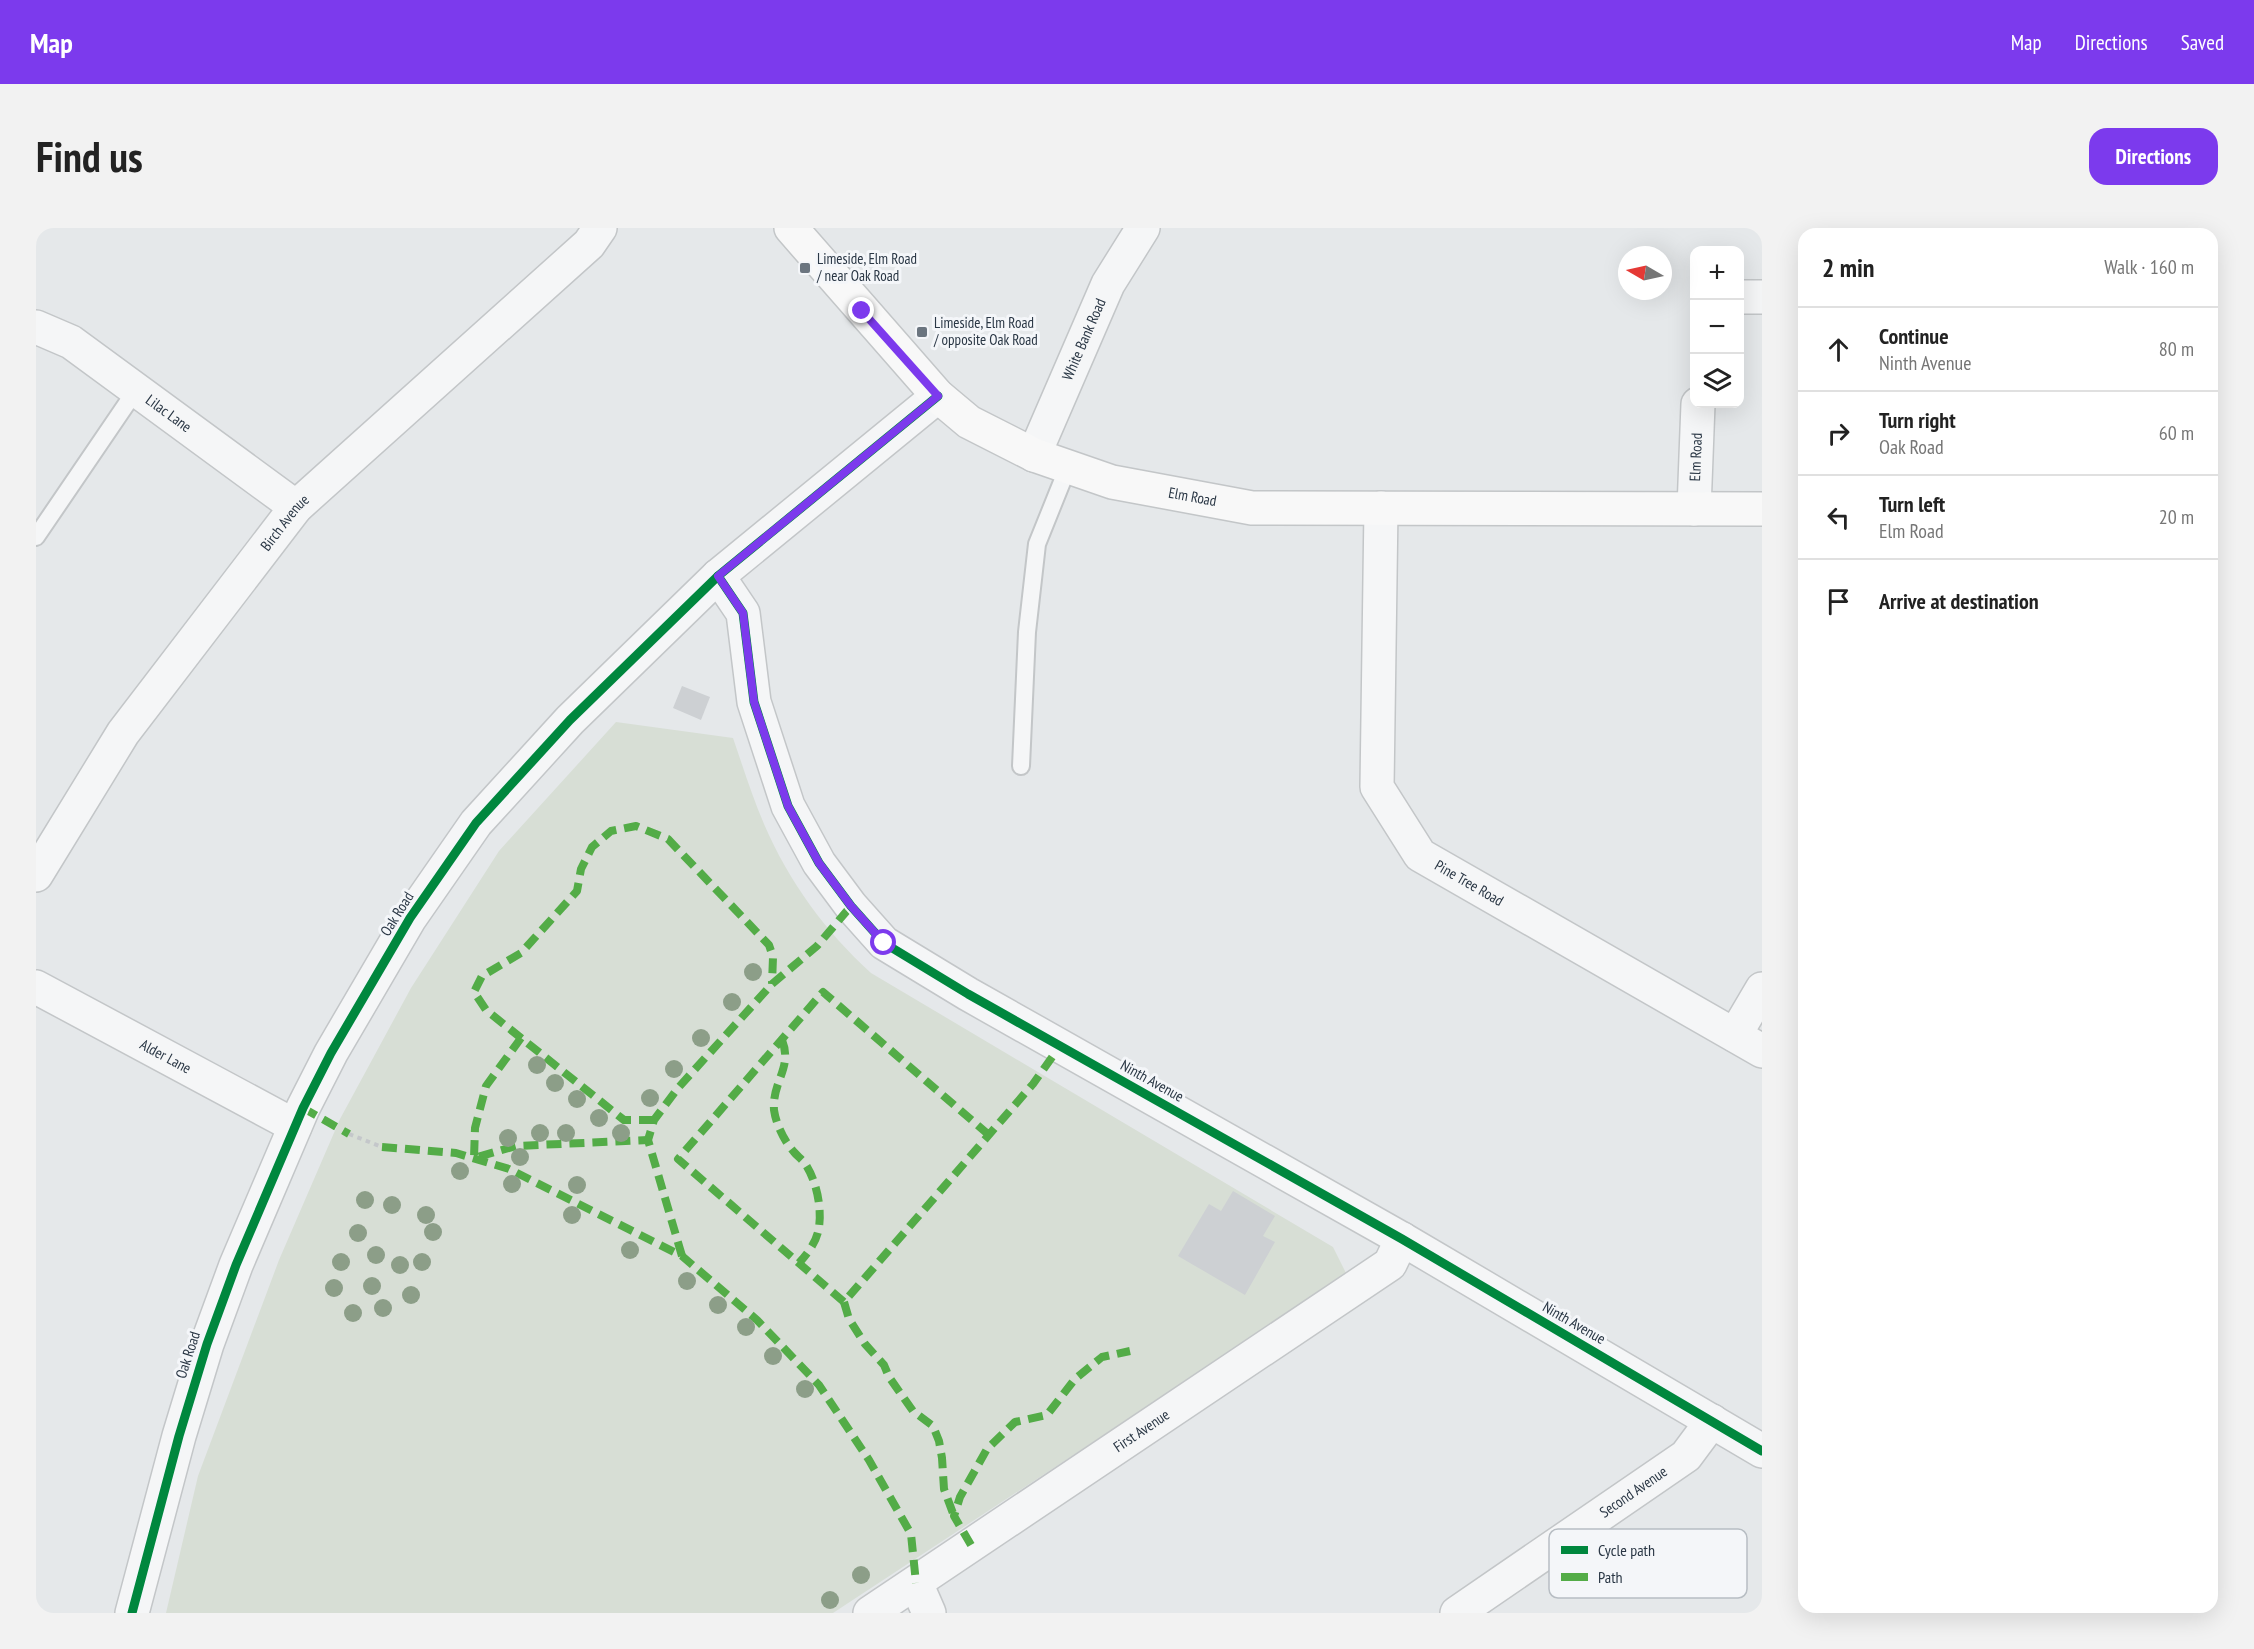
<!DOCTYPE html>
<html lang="en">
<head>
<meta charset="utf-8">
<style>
	:root { --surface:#fff; --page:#f2f2f2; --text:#222; --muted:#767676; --line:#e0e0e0; --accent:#7c3aed }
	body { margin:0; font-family:"PT Sans Narrow",sans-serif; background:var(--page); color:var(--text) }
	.controls { position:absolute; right:18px; top:18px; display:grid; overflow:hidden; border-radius:12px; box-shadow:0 6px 24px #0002 }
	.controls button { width:54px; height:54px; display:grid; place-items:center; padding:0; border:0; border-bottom:2px solid var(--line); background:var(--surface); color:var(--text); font:30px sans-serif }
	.compass { position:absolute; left:1582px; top:18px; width:54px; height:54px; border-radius:50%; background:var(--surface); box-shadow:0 6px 24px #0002; rotate:279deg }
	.stop { position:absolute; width:18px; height:18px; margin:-14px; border:4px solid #7c3aed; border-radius:50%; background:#fff }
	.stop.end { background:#7c3aed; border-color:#fff; box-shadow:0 2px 6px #0008 }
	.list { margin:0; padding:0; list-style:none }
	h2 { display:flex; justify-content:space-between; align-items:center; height:78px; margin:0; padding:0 24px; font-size:26px }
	h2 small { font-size:20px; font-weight:400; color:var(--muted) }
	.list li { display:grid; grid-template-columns:39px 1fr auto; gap:18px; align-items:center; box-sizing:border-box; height:84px; padding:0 24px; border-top:2px solid var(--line) }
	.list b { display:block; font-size:22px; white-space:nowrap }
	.list p { margin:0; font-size:20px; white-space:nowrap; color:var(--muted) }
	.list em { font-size:20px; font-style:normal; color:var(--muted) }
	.icon { flex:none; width:33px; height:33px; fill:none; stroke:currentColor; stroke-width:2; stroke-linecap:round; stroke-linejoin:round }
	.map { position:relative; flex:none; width:1726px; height:1385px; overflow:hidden; border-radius:18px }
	header { display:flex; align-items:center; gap:36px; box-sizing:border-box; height:84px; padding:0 30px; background:var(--accent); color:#fff }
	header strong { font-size:28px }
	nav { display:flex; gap:33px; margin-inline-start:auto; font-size:21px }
	.intro { display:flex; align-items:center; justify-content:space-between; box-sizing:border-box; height:144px; padding:0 36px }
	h1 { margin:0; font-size:42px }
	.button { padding:15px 27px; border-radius:18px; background:var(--accent); color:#fff; font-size:21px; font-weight:700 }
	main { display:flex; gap:36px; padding:0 36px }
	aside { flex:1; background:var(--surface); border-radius:18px; box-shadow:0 6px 24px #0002 }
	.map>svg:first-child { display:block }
	.green { fill:#d7ded5 }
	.building { fill:#cdd0d3 }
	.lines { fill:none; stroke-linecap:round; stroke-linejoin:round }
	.lane-casing { stroke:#c3c6c8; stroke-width:20 }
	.street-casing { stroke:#c3c6c8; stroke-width:36 }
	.secondary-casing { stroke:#c3c6c8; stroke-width:36 }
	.path { stroke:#c4c7ca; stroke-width:4; stroke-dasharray:4.5 4.5; stroke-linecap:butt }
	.lane { stroke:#f5f6f7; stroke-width:16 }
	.street { stroke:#f5f6f7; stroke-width:33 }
	.secondary { stroke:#f8f8f8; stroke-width:33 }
	.quiet { stroke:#53ac47; stroke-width:8; stroke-dasharray:15 8; stroke-linecap:butt }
	.cycleway-casing { stroke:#f4f6f9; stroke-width:13 }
	.cycleway { stroke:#00873e; stroke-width:9 }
	.tree { fill:#8c9e88 }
	.route { stroke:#7c3aed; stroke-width:8 }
	.poi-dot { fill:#6b757f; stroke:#f4f6f9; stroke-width:2 }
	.labels { text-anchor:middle; stroke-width:6; stroke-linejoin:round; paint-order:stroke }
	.poi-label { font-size:15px; fill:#2a3745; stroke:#f4f6f9; text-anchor:start }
	.street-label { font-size:15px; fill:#2a3745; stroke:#f4f6f9 }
	.key { fill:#f4f6f9; stroke:#b7bdc3; stroke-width:1.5 }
	.key-label { font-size:16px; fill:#2a3745 }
</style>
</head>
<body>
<header>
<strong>Map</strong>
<nav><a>Map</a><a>Directions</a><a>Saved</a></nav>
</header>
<div class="intro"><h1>Find us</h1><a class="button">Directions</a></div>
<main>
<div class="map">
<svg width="1726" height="1385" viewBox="0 0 1726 1385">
	<rect width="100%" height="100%" fill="#e5e8ea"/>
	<path class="green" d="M580,494L697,510C707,539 716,568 728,596C753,654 789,703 835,745L1297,1019L1311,1047L797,1385H130L162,1248L243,1032L304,891L375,760L463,623Z"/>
	<g class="building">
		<polygon points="646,458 674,469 665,492 637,480"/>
		<polygon points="1197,963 1239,988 1227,1008 1239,1014 1209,1067 1142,1028 1173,976 1185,983"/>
	</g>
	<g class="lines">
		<defs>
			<g id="lane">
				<polyline points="0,309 100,162"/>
				<polyline points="985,538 991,404 1001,316 1032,239"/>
			</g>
			<g id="street">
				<polyline points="1704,69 1726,69"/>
				<path id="s1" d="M0,99L35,114L260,279"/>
				<path id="s2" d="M998,227L1072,56L1107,0"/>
				<path id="s3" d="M1345,280L1341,559L1384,627L1726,823"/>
				<path id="s4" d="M1658,281L1662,176"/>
				<polyline points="682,348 707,385 718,474 752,578 783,635 815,678 848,715 932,766 1366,1011 1726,1223"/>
				<path id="s5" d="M0,647L87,505L260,279L553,16L564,0"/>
				<path id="s6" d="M0,759L259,898"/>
				<polyline points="1699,807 1726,761"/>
				<polyline points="880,1355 893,1385"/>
				<polyline points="96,1385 143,1208 171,1116 200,1037 267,880 295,825 374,690 440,595 534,492 682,348 902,168"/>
				<path id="s7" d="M834,1385L1354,1036L1366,1011"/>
				<path id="s8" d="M1421,1385L1650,1228L1676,1193"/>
			</g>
			<g id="secondary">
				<path id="s9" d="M755,0L902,168L933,194L998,227L1076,254L1216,280L1726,281"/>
			</g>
		</defs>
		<use href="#lane" class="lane-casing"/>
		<use href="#street" class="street-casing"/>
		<use href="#secondary" class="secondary-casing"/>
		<polyline class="path" points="313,906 346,919"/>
		<use href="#lane" class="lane"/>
		<use href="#street" class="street"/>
		<use href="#secondary" class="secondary"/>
		<g class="quiet">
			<polyline points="485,810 450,858 439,900 438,930 480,918 612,912"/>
			<path d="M746,812C757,840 736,853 738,882C740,896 748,913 758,924C761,928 767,932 770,937C781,954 787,984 782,1004C779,1016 771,1026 763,1035"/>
			<polyline points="267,880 313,906"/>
			<polyline points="618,892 588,892 450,782 438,764 446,748 485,725 541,663 545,641 556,619 575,603 600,598 632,611 733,717 737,729 736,756"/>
			<polyline points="953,907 787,764 642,931 808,1074 997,856 1024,818"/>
			<polyline points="346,919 420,925 473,941 646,1028 721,1092 783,1157 833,1232 875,1306 880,1355"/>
			<polyline points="646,1028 612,912 618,892 642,860 736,756 781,718 815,678"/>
			<polyline points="808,1074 813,1091 829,1116 848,1137 853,1149 877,1183 897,1198 903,1213 906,1230 908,1261 918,1288"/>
			<polyline points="935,1317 918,1288 924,1269 951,1221 979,1194 1011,1187 1039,1151 1066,1129 1094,1123"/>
		</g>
		<defs>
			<g id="cycleway">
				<polyline points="682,348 707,385 718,474 752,578 783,635 815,678 848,715 932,766 1366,1011 1726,1223"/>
				<polyline points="96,1385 143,1208 171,1116 200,1037 267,880 295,825 374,690 440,595 534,492 682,348 902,168"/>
			</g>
		</defs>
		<use href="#cycleway" class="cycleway-casing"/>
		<use href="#cycleway" class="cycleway"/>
	</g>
	<g class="tree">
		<circle cx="717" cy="744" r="9"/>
		<circle cx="696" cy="774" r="9"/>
		<circle cx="665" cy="810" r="9"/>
		<circle cx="501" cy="837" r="9"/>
		<circle cx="638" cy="841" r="9"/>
		<circle cx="519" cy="855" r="9"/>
		<circle cx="614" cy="870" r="9"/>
		<circle cx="541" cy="871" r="9"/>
		<circle cx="563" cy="890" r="9"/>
		<circle cx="504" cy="905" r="9"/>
		<circle cx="530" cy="905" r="9"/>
		<circle cx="585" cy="905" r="9"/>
		<circle cx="472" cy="910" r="9"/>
		<circle cx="484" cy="929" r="9"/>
		<circle cx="424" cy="943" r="9"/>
		<circle cx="476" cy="956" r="9"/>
		<circle cx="541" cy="957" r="9"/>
		<circle cx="329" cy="972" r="9"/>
		<circle cx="356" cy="977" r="9"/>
		<circle cx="390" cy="987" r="9"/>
		<circle cx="536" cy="987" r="9"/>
		<circle cx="397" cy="1004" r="9"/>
		<circle cx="322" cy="1005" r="9"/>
		<circle cx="594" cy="1022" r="9"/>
		<circle cx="340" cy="1027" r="9"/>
		<circle cx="305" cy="1034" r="9"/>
		<circle cx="386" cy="1034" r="9"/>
		<circle cx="364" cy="1037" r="9"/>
		<circle cx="651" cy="1053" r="9"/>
		<circle cx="336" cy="1058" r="9"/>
		<circle cx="298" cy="1060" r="9"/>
		<circle cx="375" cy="1067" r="9"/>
		<circle cx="682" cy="1077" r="9"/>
		<circle cx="347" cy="1080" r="9"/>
		<circle cx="317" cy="1085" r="9"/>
		<circle cx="710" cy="1099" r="9"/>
		<circle cx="737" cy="1128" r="9"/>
		<circle cx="769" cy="1161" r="9"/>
		<circle cx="825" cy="1347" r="9"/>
		<circle cx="794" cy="1372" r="9"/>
	</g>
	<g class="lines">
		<polyline class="route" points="826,83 902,168 682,348 707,385 718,474 752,578 783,635 815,678 848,715"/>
	</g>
	<g class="poi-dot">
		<rect x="763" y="34" width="12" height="12" rx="3"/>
		<rect x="880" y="98" width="12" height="12" rx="3"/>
	</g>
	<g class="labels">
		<g class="poi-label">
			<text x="781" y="36">Limeside, Elm Road<tspan x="781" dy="17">/ near Oak Road</tspan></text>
			<text x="898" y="100">Limeside, Elm Road<tspan x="898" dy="17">/ opposite Oak Road</tspan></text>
		</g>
		<g class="street-label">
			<text dy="5" stroke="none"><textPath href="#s2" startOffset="126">White Bank Road</textPath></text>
			<text dy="5" stroke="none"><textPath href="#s1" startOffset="159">Lilac Lane</textPath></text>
			<text dy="5" stroke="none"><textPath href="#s4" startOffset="52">Elm Road</textPath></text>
			<text dy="5" stroke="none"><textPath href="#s9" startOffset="501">Elm Road</textPath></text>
			<text dy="5" stroke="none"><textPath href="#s5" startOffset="432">Birch Avenue</textPath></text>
			<text dy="5" stroke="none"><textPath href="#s3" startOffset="416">Pine Tree Road</textPath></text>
			<text transform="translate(361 686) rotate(-58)" y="5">Oak Road</text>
			<text dy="5" stroke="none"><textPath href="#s6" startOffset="147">Alder Lane</textPath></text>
			<text transform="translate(1116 853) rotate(29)" y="5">Ninth Avenue</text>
			<text transform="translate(1538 1095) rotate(30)" y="5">Ninth Avenue</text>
			<text transform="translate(152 1127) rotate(-72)" y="5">Oak Road</text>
			<text dy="5" stroke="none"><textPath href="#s7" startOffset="327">First Avenue</textPath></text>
			<text dy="5" stroke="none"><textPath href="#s8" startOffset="214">Second Avenue</textPath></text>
		</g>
	</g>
	<rect x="1513" y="1301" width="198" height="69" rx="9" class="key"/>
	<rect x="1525" y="1318" width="27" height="8" fill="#00873e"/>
	<rect x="1525" y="1345" width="27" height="8" fill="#53ac47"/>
	<g class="key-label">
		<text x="1562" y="1328">Cycle path</text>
		<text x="1562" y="1355">Path</text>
	</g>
</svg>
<div class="controls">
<button>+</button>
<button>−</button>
<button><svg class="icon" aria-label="layers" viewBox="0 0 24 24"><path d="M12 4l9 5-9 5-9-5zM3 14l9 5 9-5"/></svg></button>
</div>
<svg class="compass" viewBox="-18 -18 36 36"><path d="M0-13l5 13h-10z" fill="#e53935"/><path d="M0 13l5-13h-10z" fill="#767676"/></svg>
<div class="stop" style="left:848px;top:715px"></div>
<div class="stop end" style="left:826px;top:83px"></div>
</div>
<aside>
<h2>2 min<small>Walk · 160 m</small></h2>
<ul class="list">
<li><svg class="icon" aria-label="ahead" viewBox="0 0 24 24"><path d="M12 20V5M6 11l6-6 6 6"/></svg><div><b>Continue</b><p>Ninth Avenue</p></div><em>80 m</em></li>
<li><svg class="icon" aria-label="right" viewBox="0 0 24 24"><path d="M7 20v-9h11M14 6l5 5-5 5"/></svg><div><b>Turn right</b><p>Oak Road</p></div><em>60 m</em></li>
<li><svg class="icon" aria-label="left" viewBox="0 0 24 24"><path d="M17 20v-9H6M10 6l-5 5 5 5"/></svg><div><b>Turn left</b><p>Elm Road</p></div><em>20 m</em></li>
<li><svg class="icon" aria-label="arrive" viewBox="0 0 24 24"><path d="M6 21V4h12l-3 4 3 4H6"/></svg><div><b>Arrive at destination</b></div></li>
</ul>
</aside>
</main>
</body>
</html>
